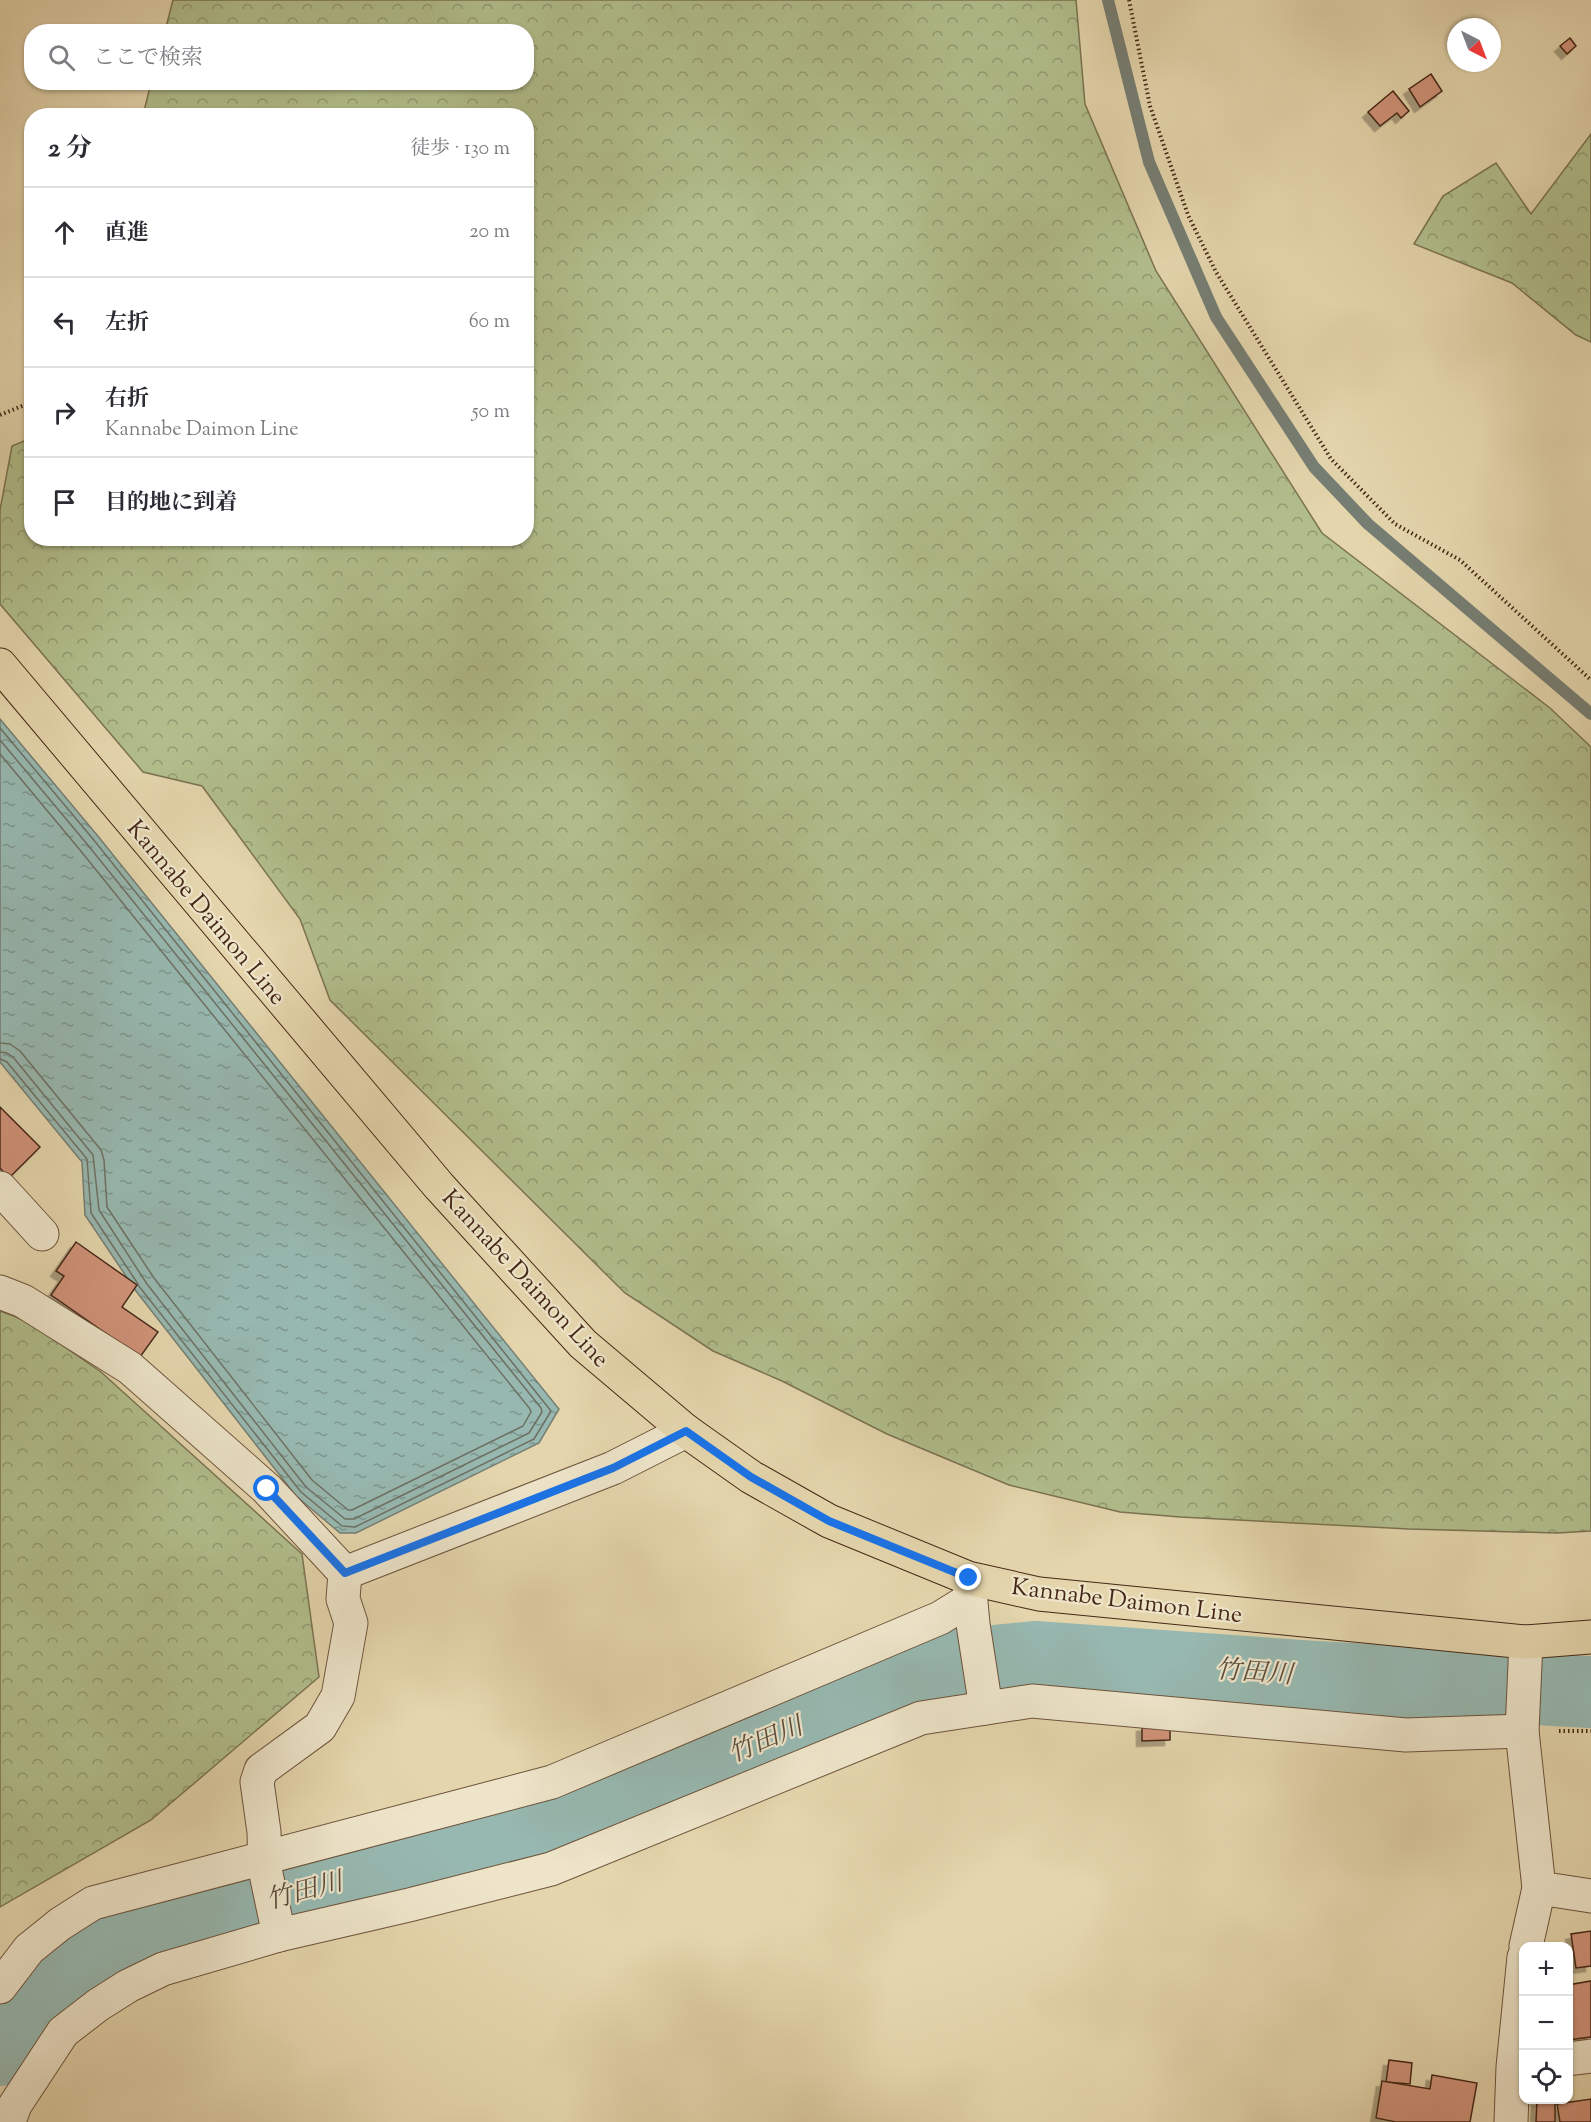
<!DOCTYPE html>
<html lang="ja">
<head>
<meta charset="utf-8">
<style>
	:root { --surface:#fff; --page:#f7f7f7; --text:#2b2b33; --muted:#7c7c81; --line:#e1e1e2 }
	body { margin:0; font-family:"Sorts Mill Goudy","Noto Serif JP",serif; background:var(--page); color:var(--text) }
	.controls { position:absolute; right:18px; bottom:18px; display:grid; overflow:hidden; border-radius:12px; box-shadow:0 2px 4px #0004 }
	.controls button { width:54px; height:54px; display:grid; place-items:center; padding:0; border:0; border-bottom:2px solid var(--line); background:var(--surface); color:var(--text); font:30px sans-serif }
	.compass { position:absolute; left:1447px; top:18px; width:54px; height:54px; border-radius:50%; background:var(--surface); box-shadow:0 2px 4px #0004; rotate:138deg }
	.stop { position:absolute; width:18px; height:18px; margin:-14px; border:4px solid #1a73e8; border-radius:50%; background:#fff }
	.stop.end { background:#1a73e8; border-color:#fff; box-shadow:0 2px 6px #0008 }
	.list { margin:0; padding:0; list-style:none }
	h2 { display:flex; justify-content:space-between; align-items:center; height:78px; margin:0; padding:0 24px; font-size:26px }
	h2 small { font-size:20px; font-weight:400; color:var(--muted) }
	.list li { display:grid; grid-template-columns:39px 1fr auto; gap:18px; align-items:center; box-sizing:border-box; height:90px; padding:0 24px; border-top:2px solid var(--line) }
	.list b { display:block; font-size:22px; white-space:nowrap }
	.list p { margin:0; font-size:20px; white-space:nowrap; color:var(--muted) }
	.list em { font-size:20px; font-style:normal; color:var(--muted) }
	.icon { flex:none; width:33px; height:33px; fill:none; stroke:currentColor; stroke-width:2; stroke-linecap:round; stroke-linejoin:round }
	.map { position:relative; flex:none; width:1591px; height:2122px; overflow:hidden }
	.search { position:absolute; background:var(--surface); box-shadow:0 2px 4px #0004; left:24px; top:24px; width:510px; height:66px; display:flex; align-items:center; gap:15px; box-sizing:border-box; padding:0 21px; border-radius:24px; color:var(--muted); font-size:22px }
	.panel { position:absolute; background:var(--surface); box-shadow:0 2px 4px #0004; left:24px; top:108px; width:510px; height:438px; border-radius:24px }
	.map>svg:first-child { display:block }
	.forest { fill:url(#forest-crowns); stroke:#7b7352; stroke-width:1.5 }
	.water { fill:url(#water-ripples); stroke:#767e73; stroke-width:1.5 }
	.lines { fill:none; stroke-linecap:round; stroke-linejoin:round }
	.shore { stroke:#6e7064; stroke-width:1.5 }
	.stream { stroke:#767e73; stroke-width:12 }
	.river { stroke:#97b8b0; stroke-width:72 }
	.building { fill:#d09279; stroke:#452817; stroke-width:1.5; filter:url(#shadow) }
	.street-casing { stroke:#6d533c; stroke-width:35 }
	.primary-casing { stroke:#452817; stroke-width:35 }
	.path { stroke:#452817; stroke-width:4; stroke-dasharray:1.5 3; stroke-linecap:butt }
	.street { stroke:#ede4c9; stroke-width:33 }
	.primary { stroke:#e4d5ac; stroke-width:33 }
	.route { stroke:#1a73e8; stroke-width:8 }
	.labels { text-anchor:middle; stroke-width:4.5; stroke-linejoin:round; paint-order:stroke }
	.street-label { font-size:24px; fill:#452817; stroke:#ede4c9 }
	.water-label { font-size:26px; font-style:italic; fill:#5a4c3d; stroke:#ede4c9 }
</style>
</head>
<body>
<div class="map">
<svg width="1591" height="2122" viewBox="0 0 1591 2122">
	<defs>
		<pattern id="forest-crowns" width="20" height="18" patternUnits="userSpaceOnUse" patternTransform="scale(1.5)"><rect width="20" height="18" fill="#b1be8c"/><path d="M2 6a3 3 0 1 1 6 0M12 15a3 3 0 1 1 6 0" fill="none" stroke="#929a71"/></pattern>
		<pattern id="water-ripples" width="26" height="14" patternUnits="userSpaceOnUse" patternTransform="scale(1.5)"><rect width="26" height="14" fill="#97b8b0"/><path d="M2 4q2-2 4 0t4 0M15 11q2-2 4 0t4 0" fill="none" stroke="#7d968e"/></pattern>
		<filter id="shadow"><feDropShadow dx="-5.5" dy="5.5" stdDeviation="0" flood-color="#0004"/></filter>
	</defs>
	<rect width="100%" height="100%" fill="#e4d5ac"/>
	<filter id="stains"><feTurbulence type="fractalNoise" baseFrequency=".00333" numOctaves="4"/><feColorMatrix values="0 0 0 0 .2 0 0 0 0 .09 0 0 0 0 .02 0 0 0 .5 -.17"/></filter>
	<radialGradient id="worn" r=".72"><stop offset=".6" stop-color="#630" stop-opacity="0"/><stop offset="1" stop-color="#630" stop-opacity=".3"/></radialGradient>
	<g class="forest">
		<polygon points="173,0 1076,0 1085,104 1156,271 1322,533 1550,708 1591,747 1591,1531 1557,1533 1409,1529 1180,1517 1120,1512 1009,1485 887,1434 782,1381 713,1351 625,1293 330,1000 300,919 202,786 143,772 0,604 0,510 12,446 31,438 32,538 526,538 526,116 143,115 151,83 526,82 526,32 165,31"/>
		<polygon points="1591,134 1591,342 1576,335 1512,283 1414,244 1443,196 1496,163 1531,214"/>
		<polygon points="0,1311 27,1321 101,1372 302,1554 319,1677 151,1820 0,1907"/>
	</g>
	<polygon class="water" points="0,719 97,835 559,1409 539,1443 356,1533 340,1533 296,1496 136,1291 85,1215 82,1162 0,1062"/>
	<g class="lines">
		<g class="shore">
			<polyline points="0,728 93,839 551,1411 534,1439 355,1527 342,1526 301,1492 138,1285"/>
			<polyline points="0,740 87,844 541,1408 542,1412 529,1433 354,1519 345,1519 306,1487 147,1284 99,1210 93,1155 13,1057 7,1053 0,1052"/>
			<polyline points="0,754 80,850 530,1409 531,1412 523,1426 352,1510 348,1510 312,1480 154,1278 107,1207 104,1160 101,1150 20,1051 10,1044 0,1043"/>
			<polyline points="0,1059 7,1062 87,1159 91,1213 138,1284"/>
		</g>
		<polyline class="stream" points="1108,0 1149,162 1216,317 1314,467 1368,524 1591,714"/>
		<polyline class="river" points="0,2050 35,2002 82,1960 152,1932 606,1806 934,1667 1035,1657 1315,1677 1591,1692"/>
	</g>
	<g class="building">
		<polygon points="1570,38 1576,46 1567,54 1560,46"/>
		<polygon points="1431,74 1442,91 1420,107 1409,89"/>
		<polygon points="1393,91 1409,111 1401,118 1397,113 1380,126 1368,112"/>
		<polygon points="0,1107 40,1147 9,1178 0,1168"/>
		<polygon points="76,1242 137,1285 122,1307 158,1332 140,1357 51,1295 64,1276 56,1271"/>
		<polygon points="1170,1725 1170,1740 1142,1741 1142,1726"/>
		<polygon points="1591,1931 1591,1966 1576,1968 1571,1934"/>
		<polygon points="1591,1981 1591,2037 1568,2040 1568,1985"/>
		<polygon points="1389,2060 1412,2063 1410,2084 1386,2082"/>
		<polygon points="1432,2075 1477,2083 1470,2122 1396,2122 1376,2118 1382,2081 1430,2089"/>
		<polygon points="1591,2099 1591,2122 1560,2122 1557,2104"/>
		<polygon points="1537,2100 1555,2100 1555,2122 1536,2122"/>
	</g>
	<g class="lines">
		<defs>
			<g id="street">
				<polyline points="0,1188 42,1234"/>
				<polyline points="0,1292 23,1301 130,1368 267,1489 345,1573 613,1468 686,1431"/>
				<polyline points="969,1580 973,1624 986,1708"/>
				<polyline points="1539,1888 1591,1896"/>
				<polyline points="279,1935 265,1869 264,1832 257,1782 261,1770 320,1727 338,1696 351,1623 343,1599 345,1573"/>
				<polyline points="1526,1946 1539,1888 1522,1731 1526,1642"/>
				<polyline points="0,1987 29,1949 60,1924 93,1903 552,1782 940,1618 969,1600"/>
				<polyline points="1568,2059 1591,2056"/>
				<polyline points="9,2122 15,2105 63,2032 98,2005 128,1986 163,1969 279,1935 409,1905 551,1869 921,1718 1032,1701 1406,1735 1522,1731"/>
				<polyline points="1511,2122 1513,2067 1524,1957"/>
			</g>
			<polyline id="primary" points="0,665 439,1186 583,1344 686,1431 751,1477 829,1521 968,1578 1039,1594 1526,1642 1591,1637"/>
		</defs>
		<use href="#street" class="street-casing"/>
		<use href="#primary" class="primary-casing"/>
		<g class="path">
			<polyline points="1129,0 1150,106 1188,215 1216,272 1331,459 1395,524 1460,560 1591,680"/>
			<polyline points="0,415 32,402"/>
			<polyline points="1559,1731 1591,1731"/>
		</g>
		<use href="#street" class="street"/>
		<use href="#primary" class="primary"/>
	</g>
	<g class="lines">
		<polyline class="route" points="267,1489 345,1573 613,1468 686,1431 751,1477 829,1521 969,1578"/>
	</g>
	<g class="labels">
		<g class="street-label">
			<text transform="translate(207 912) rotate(50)" y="8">Kannabe Daimon Line</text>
			<text transform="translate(526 1278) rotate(47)" y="8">Kannabe Daimon Line</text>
			<text transform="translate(1127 1600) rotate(7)" y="8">Kannabe Daimon Line</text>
		</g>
		<g class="water-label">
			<text transform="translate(1254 1671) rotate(4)" y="9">竹田川</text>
			<text transform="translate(765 1739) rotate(-23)" y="9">竹田川</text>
			<text transform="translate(304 1890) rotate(-15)" y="9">竹田川</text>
		</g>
	</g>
	<rect width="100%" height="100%" filter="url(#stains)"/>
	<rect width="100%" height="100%" fill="url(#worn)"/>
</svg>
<div class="controls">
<button>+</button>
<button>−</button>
<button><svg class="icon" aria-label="locate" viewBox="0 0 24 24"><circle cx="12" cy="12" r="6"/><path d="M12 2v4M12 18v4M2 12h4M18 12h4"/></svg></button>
</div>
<svg class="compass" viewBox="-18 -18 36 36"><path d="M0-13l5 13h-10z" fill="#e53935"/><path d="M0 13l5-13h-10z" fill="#7c7c81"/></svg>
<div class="stop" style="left:267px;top:1489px"></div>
<div class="stop end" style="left:969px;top:1578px"></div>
<div class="search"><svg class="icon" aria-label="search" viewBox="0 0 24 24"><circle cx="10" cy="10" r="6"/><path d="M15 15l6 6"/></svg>ここで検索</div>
<section class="panel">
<h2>2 分<small>徒歩 · 130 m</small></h2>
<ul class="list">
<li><svg class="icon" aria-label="ahead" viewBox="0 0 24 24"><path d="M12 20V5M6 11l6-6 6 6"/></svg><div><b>直進</b></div><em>20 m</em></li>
<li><svg class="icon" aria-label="left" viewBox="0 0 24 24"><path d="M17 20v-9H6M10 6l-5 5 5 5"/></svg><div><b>左折</b></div><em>60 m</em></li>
<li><svg class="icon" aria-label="right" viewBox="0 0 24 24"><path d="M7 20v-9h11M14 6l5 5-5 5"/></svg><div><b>右折</b><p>Kannabe Daimon Line</p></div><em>50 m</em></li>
<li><svg class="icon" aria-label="arrive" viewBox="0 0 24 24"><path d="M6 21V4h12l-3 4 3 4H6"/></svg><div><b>目的地に到着</b></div></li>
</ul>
</section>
</div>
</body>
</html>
